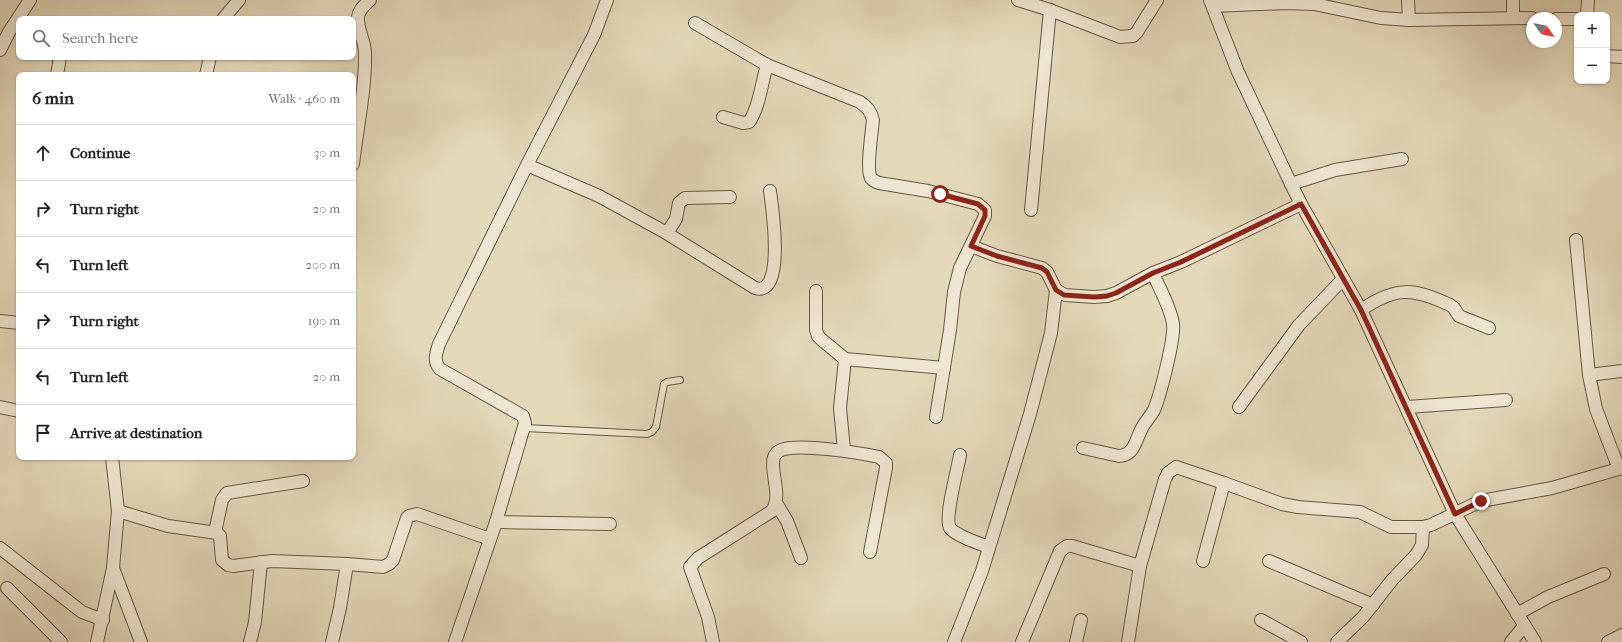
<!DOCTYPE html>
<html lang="en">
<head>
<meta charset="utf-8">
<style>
	:root { --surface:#fff; --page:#f6f6f6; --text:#202124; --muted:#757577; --line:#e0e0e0 }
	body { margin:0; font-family:"IM FELL French Canon",serif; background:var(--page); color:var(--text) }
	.controls { position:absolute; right:12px; top:12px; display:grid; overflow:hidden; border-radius:8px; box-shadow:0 1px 3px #0004 }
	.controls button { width:36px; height:36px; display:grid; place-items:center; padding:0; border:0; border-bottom:1px solid var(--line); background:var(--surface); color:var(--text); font:20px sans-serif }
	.compass { position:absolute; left:1526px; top:12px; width:36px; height:36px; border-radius:50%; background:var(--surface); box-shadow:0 1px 3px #0004; rotate:123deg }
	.stop { position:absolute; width:12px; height:12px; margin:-9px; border:3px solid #8f2418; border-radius:50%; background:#fff }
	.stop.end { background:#8f2418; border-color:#fff; box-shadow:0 1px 4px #0008 }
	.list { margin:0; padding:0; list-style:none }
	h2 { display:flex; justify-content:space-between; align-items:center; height:52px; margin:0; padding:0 16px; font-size:17px }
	h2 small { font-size:13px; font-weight:400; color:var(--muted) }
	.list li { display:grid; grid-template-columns:26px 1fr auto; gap:12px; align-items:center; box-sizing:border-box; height:56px; padding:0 16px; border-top:1px solid var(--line) }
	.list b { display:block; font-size:15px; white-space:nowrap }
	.list em { font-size:13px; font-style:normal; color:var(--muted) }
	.icon { flex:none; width:22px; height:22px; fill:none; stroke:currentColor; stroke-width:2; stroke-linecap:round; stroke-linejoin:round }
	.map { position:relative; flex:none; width:1622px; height:642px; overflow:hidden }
	.search { position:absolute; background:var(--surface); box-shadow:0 1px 3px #0004; left:16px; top:16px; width:340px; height:44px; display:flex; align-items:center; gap:10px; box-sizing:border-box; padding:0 14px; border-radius:8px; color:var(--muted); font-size:15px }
	.panel { position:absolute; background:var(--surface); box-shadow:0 1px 3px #0004; left:16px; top:72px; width:340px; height:388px; border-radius:8px }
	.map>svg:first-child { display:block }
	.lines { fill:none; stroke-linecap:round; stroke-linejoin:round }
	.service-casing { stroke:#6a5840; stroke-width:8 }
	.minor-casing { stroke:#6a5840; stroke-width:14 }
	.service { stroke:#ede6d2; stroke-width:6 }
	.minor { stroke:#ede6d2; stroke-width:12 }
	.route { stroke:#8f2418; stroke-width:5 }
</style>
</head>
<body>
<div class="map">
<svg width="1622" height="642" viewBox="0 0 1622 642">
	<rect width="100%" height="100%" fill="#e3d9b9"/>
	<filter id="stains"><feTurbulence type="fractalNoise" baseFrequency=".005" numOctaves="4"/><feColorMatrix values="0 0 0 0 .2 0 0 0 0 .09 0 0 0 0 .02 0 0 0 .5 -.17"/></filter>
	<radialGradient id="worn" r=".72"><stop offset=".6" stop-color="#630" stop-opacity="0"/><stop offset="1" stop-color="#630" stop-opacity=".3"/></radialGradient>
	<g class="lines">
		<defs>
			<polyline id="service" points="525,428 647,434 652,432 656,427 664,384 667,382 680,380"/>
			<g id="minor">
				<polyline points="1018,0 1050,10 1120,37 1133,36 1137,32 1157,0"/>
				<polyline points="1210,0 1238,72 1291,184 1301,204 1361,310 1455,514 1535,642"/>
				<polyline points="1408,0 1409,20"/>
				<polyline points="1213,6 1286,3 1314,4 1381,18 1409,20 1532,18"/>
				<polyline points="1587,15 1588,0"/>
				<polyline points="1513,18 1513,0"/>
				<polyline points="223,19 239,0"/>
				<polyline points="1556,19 1577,19"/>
				<path d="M695,23L767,65L860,102C867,107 871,111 873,120C872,131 866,170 871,178C873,181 876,182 879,183L928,191L978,204L985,210V216L960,268L954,292L950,330L936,417"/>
				<polyline points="0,50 9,32 30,0"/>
				<polyline points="1607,56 1622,57"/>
				<polyline points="57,75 60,57"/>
				<polyline points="206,75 210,57"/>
				<path d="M723,117L743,123L749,122C759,109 762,81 767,65"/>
				<path d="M353,164C357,129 366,87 365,53C365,41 357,29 358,17C359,9 365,5 370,0"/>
				<path d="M527,165L599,196L663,231L755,288C786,298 772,206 770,191"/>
				<polyline points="1291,184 1335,170 1402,159"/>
				<polyline points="1031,210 1050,10"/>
				<polyline points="667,233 676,219 679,203 685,198 730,197"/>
				<polyline points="1576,240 1589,375 1596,409 1619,469"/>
				<polyline points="971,246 997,256 1042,268 1047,272 1056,290 1065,295 1094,297 1107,296 1116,293 1153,273 1181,262 1301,204"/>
				<polyline points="816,291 816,330 818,336 822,340 845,359 944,368"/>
				<path d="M1361,310C1396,286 1413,288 1450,305L1454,308L1459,316L1489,328"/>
				<polyline points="0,321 19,323"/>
				<polyline points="1589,375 1622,371"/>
				<polyline points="0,407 19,411"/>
				<polyline points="1239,407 1299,325 1343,279"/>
				<polyline points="1407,407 1506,400"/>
				<path d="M1083,448L1119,456C1134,455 1135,442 1141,430C1144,423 1150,417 1154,410C1160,396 1175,338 1173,324C1171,308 1159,288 1153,273"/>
				<polyline points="844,450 840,408 845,359"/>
				<path d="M960,455C958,468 944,518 950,528C956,536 979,543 988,547"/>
				<polyline points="776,503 787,521 801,558"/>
				<polyline points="118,511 168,526 217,533 220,536 222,560 228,565 233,566 272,561 347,564 383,567 389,564 393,560 407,518 409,516 417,514 490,539"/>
				<polyline points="496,522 610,524"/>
				<polyline points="215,532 222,500 227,493 303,481"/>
				<polyline points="0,548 82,612 103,620"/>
				<polyline points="1203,561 1224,483"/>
				<polyline points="1269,561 1373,605"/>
				<polyline points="113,568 141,642"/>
				<polyline points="7,588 61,642"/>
				<polyline points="1517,614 1548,597 1604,574"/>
				<polyline points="1261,620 1301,642"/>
				<polyline points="97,642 113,568 118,511 112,457"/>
				<polyline points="250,642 255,622 261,562"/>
				<polyline points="332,642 340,608 347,564"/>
				<path d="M455,642L496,522L525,423L523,416L440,369C433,361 436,354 439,344L527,165L594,35L607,0"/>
				<path d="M713,642L708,617L690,567L698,558L772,511C781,498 773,479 773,464C773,458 774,454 779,451C795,442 860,453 879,457L886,463V468L870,552"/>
				<polyline points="954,642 982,571 1030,414 1051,333 1056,290"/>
				<polyline points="1022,642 1060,551 1067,546 1072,546 1140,566"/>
				<polyline points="1076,642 1081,620"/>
				<polyline points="1128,642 1140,566 1165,479 1168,473 1176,467 1224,483 1282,504 1298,507 1360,512 1391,527 1423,527 1431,525 1481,501 1552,488 1622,468"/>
				<polyline points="1337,642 1363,617 1392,580 1416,555 1422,545 1423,527"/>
				<polyline points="1511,642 1524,626"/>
				<polyline points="1608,642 1622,635"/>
			</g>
		</defs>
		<use href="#service" class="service-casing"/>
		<use href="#minor" class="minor-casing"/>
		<use href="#service" class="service"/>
		<use href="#minor" class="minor"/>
	</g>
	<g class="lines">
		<polyline class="route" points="940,194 978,204 985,210 985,216 971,246 997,256 1042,268 1047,272 1056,290 1064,295 1094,297 1107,296 1116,293 1153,273 1181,262 1301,204 1361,310 1455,514 1481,501"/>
	</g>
	<rect width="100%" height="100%" filter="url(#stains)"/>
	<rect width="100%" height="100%" fill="url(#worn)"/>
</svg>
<div class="controls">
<button>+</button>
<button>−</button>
</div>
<svg class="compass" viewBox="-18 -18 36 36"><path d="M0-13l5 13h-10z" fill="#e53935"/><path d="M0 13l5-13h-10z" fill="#757577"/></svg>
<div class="stop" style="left:940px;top:194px"></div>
<div class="stop end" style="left:1481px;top:501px"></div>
<div class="search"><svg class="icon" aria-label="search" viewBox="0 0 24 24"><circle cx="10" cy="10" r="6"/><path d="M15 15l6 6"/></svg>Search here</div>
<section class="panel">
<h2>6 min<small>Walk · 460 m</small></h2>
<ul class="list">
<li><svg class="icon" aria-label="ahead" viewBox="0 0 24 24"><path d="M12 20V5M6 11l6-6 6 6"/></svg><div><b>Continue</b></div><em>30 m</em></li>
<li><svg class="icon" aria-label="right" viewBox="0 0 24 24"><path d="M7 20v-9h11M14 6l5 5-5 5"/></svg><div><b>Turn right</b></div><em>20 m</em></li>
<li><svg class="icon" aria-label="left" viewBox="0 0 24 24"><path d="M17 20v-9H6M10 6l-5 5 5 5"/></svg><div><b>Turn left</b></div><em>200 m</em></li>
<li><svg class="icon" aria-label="right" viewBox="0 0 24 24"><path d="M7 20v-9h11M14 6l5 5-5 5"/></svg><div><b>Turn right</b></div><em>190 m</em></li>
<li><svg class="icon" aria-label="left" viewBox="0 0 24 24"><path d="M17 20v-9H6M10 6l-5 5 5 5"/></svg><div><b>Turn left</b></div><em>20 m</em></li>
<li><svg class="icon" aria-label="arrive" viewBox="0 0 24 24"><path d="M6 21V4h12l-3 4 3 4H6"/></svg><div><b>Arrive at destination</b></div></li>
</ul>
</section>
</div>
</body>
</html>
